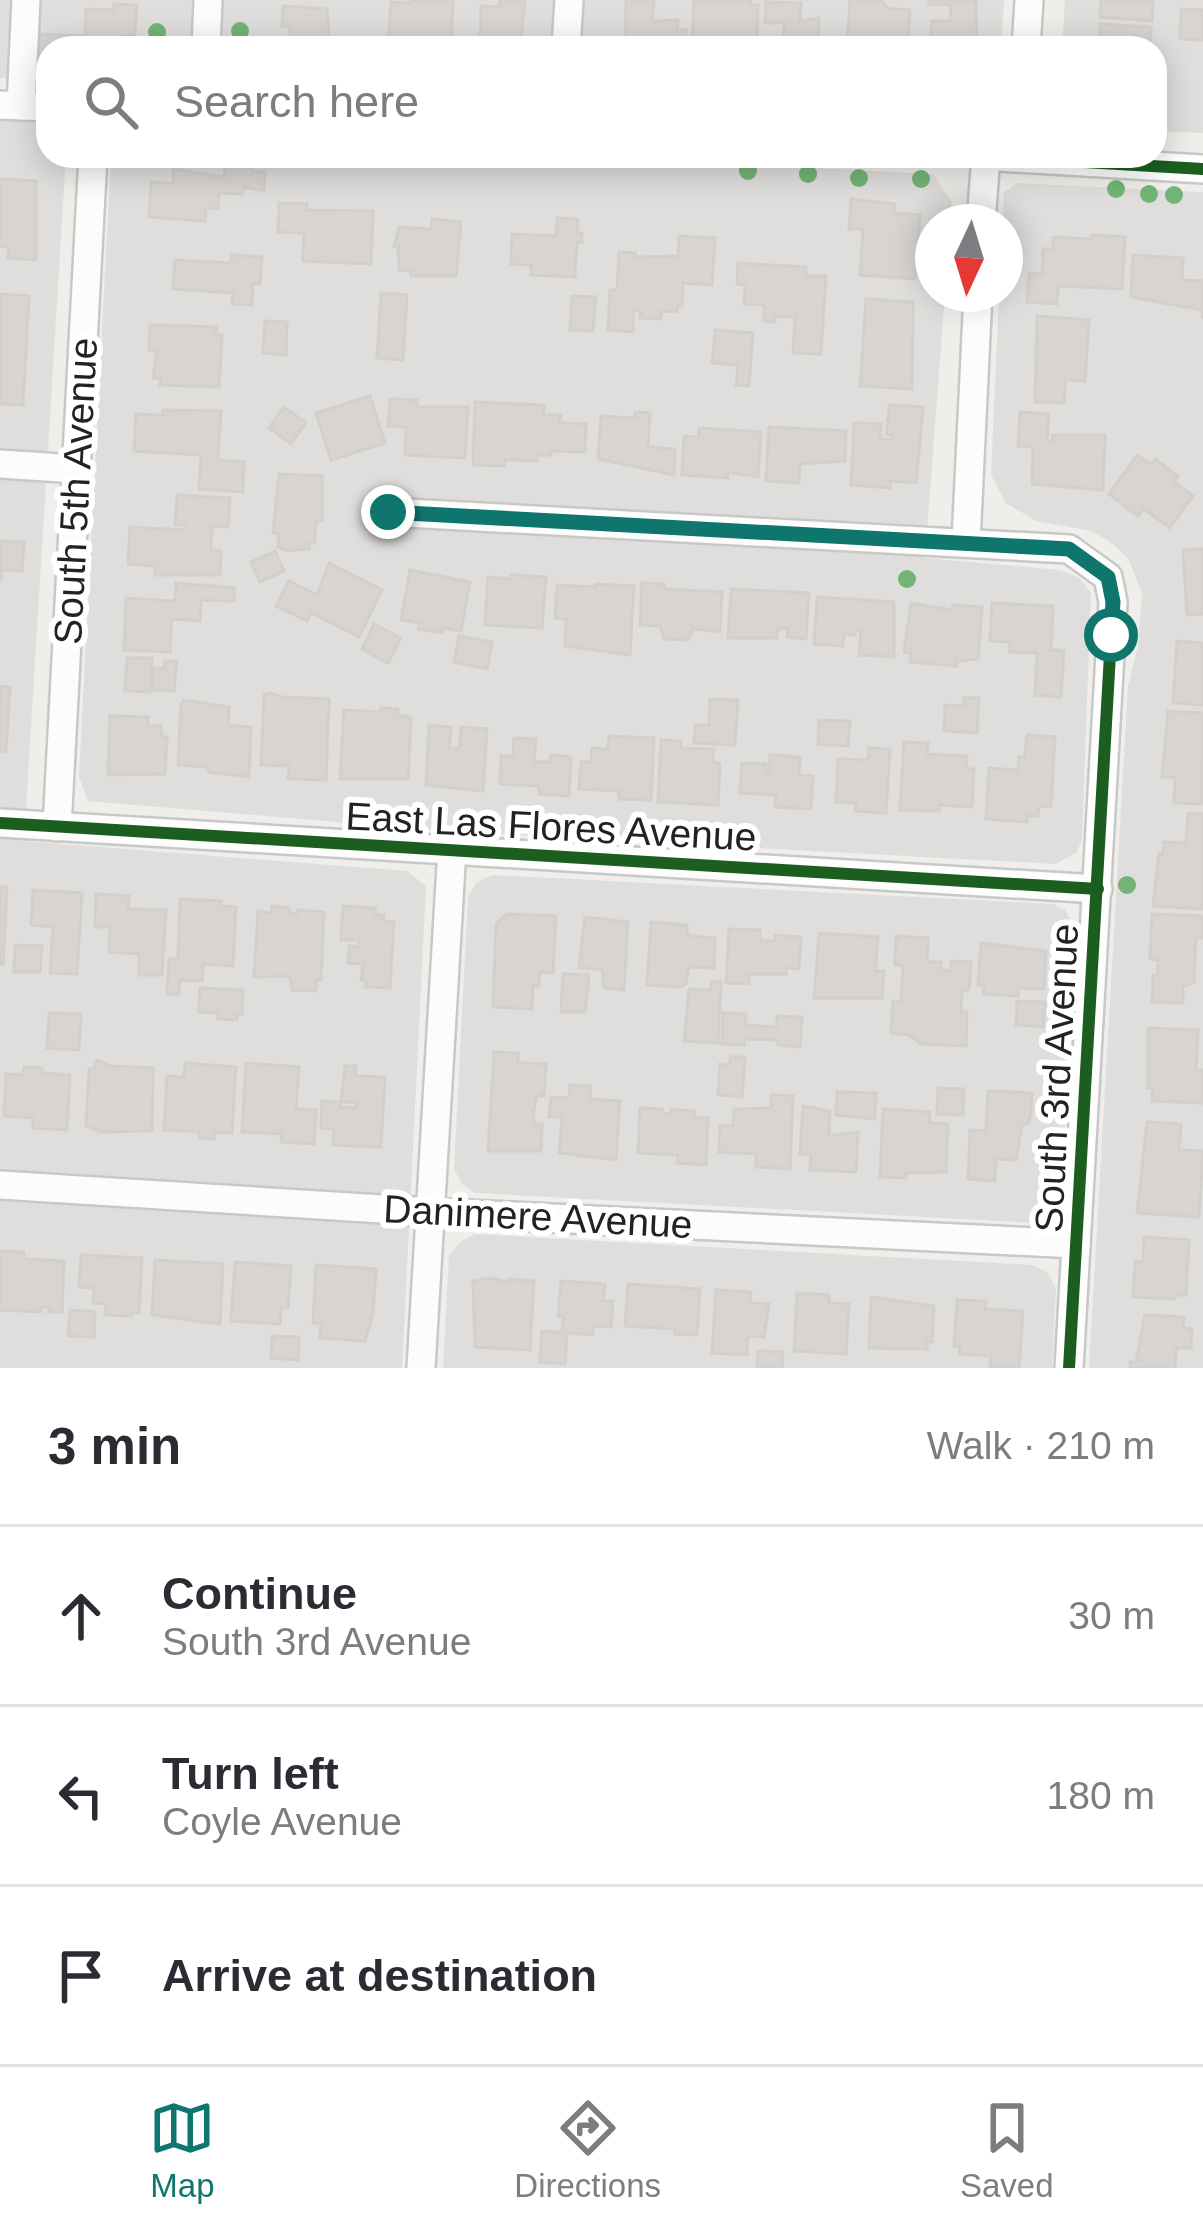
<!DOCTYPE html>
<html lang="en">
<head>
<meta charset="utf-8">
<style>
	:root { --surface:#fff; --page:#f7f7f7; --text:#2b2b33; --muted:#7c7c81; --line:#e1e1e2; --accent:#0f766e }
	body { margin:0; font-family:Arial,sans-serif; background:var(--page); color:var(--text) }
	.compass { position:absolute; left:915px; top:204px; width:108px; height:108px; border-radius:50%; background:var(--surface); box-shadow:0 6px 30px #0003; rotate:184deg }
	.stop { position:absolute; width:36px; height:36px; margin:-27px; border:9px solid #0f766e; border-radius:50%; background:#fff }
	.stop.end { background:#0f766e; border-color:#fff; box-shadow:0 3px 12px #0008 }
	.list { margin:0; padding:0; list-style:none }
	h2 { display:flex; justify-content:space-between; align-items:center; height:156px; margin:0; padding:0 48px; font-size:51px }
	h2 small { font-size:39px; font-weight:400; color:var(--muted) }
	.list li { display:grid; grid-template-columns:78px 1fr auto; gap:36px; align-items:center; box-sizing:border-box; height:180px; padding:0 48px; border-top:3px solid var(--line) }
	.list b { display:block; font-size:45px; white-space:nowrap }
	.list p { margin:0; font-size:39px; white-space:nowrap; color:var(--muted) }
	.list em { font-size:39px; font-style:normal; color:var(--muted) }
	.icon { flex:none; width:66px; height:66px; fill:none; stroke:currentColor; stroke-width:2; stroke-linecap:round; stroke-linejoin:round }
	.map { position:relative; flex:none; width:1203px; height:1368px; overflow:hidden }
	.search { position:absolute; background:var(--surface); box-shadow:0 6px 30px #0003; left:36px; right:36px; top:36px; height:132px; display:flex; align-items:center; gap:30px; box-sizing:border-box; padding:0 42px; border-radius:36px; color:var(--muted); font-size:45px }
	.sheet { height:696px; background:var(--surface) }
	nav { display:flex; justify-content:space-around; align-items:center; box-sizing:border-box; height:168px; border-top:3px solid var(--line); background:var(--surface); font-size:33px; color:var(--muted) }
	nav a { display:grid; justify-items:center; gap:6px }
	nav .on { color:var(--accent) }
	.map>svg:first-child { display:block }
	.residential { fill:#dfdedc }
	.building { fill:#d7d4d2; stroke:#d3d0cc; stroke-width:3 }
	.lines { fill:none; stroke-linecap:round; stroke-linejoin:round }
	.minor-casing { stroke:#c9c8c7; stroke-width:32 }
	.minor { stroke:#fdfcfc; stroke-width:27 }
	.cycleway-casing { stroke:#fff; stroke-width:20 }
	.cycleway { stroke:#1b5e20; stroke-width:12 }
	.tree { fill:#73b476 }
	.route { stroke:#0f766e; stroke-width:15 }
	.labels { text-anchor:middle; stroke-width:12; stroke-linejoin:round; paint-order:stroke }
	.street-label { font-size:39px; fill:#222; stroke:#fff }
</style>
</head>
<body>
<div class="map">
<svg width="1203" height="1368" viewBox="0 0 1203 1368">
	<rect width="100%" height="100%" fill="#f0eeeb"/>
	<g class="residential">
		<polygon points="0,0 1004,0 1001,48 48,48 48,80 0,78"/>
		<polygon points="1065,0 1203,0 1203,133 1155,131 1155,48 1062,48"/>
		<polygon points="0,118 24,120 48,128 48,156 66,156 24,841 407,871 426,886 402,1368 0,1368"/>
		<polygon points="111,156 570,156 933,174 952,202 950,222 933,222 933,294 945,294 925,558 1060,570 1080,578 1091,593 1082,839 1077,852 1056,864 444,831 88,801 79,777"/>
		<polygon points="1017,183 1203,192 1203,1368 1089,1368 1128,686 1138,646 1142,593 1128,558 1109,541 1091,531 1036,521 1006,503 991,475 999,294 1005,294 1003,193"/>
		<polygon points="492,875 1053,904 1065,910 1076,930 1061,1201 1051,1217 1037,1223 475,1193 462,1184 454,1169 468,897 476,883"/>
		<polygon points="474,1234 1032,1265 1048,1273 1056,1289 1052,1368 443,1368 449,1256 459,1243"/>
	</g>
	<g class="building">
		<polygon points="411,0 453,0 451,48 388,48 391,2 411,3"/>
		<polygon points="500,0 525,0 520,48 480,48 481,6 499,7"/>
		<polygon points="626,0 654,0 652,21 678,20 677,30 686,30 685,48 625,48"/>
		<polygon points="694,0 751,0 751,5 758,5 757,48 692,48"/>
		<polygon points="850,0 881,0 888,8 910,10 908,48 847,48"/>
		<polygon points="929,0 976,0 977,48 930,48 932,21 950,21 951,5 929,4"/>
		<polygon points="1101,0 1153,0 1152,21 1100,17"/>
		<polygon points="766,2 801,3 800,21 819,18 818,48 783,48 784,23 765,23"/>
		<polygon points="114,4 137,5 135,36 124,35 123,48 48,48 48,64 35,61 40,34 85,36 86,9 114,10"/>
		<polygon points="283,6 327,9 330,46 345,48 280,48 289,48 290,27 282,26"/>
		<polygon points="1181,9 1203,10 1203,40 1180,39"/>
		<polygon points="1100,24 1151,27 1150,48 1091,48 1091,42 1099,42"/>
		<polygon points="225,165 252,167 252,171 265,172 264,191 244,187 243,194 219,193 218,209 206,208 205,221 149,217 151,182 173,183 173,169 224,177"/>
		<polygon points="0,179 36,181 36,260 8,258 9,247 0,246"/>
		<polygon points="851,199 895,204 894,213 920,215 915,279 860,275 863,229 849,229"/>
		<polygon points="279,203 307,204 307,210 373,211 371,264 303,261 304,233 278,232"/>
		<polygon points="557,218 578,219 577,233 582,233 582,243 577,242 575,277 531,275 531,265 511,264 512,234 556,236"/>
		<polygon points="432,219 461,222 456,276 411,276 411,271 399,270 398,246 394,246 399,227 431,229"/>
		<polygon points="1092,235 1125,237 1122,289 1058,286 1057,304 1027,302 1029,273 1042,274 1043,249 1053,249 1053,237 1092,239"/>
		<polygon points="679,236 715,238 712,285 683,283 682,306 678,306 677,312 661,311 661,319 640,318 641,311 633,311 633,332 608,330 610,290 617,290 619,252 635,253 636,257 678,256"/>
		<polygon points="232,255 262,257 260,284 253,283 252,305 232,304 233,293 173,289 175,260 231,263"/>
		<polygon points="1133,255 1183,258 1182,280 1203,281 1203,319 1202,310 1131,297"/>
		<polygon points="738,263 806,267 806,276 826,276 821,354 793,353 795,317 775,316 775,322 764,321 764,305 744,304 745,285 737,284"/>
		<polygon points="381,293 407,295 403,360 377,358"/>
		<polygon points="0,294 29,296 23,405 0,404"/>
		<polygon points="572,296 596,297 593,331 570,330"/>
		<polygon points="866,299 913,302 912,389 860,386"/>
		<polygon points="1037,316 1089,320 1085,381 1065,380 1064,403 1035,402"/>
		<polygon points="265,321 287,322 286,355 263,353"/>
		<polygon points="150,325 217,327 216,334 222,335 219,387 160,385 161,379 153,378 157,352 149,350"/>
		<polygon points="715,330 753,333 749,386 736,385 738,365 712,363"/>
		<polygon points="370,396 385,443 331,460 316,413"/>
		<polygon points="390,399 417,400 417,407 468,407 465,458 405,455 406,427 388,426"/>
		<polygon points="475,402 544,405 544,415 561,415 560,423 586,424 585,452 551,451 551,455 537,455 537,461 504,460 504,466 473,465"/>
		<polygon points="889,405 923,407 916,483 890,481 890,488 851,485 854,423 881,424 880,439 892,440 892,435 887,434"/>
		<polygon points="284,407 306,423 291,444 269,428"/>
		<polygon points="163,410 221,411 218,460 244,462 243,492 199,489 201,455 134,451 136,414 163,415"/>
		<polygon points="635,412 650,413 648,447 675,449 674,475 598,459 601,416 635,418"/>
		<polygon points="1020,412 1049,414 1047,441 1053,441 1053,435 1105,435 1103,490 1032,484 1033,447 1018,446"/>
		<polygon points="769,427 846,431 845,461 800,464 799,483 766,481"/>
		<polygon points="699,428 761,432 758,477 728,472 728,478 682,475 684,436 699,437"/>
		<polygon points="1137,455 1151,465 1155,459 1178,476 1174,482 1193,496 1170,528 1144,509 1138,516 1109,494"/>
		<polygon points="279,474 322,476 322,521 316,521 315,543 309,543 309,549 287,551 278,547 279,534 273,533"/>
		<polygon points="177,495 230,498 228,527 212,526 211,550 221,551 220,575 155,575 155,566 128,564 130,527 184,530 185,525 175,525"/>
		<polygon points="0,541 24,542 22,571 2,570 1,581"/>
		<polygon points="1203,549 1203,614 1187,615 1183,550"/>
		<polygon points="275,551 284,571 260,582 251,562"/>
		<polygon points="329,563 382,590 359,637 311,613 307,621 276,606 289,581 317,595"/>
		<polygon points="410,570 470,582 461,631 443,628 442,633 418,629 419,623 401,620"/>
		<polygon points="511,575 546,577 542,628 485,625 488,577 511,579"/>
		<polygon points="176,583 234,588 234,601 201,600 200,621 172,619 170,652 124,650 126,598 175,601"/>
		<polygon points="642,583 664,584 664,589 722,592 720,632 693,629 688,640 664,639 660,626 640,625"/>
		<polygon points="596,584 634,586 630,655 565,646 566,619 555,618 557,585 596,587"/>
		<polygon points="731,589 809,593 806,639 787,637 788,629 778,628 777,638 728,638"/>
		<polygon points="817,597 894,602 894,657 859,655 861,630 855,630 855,635 844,634 843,646 814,644"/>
		<polygon points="911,603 952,610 953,605 982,607 978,659 957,661 957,666 910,662 911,653 904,652"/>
		<polygon points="992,603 1053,606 1051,650 1064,651 1061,697 1035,695 1037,653 1010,652 1010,642 990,641"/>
		<polygon points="374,624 401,638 388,663 362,649"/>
		<polygon points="459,636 492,642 487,669 454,662"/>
		<polygon points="1177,641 1203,643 1203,705 1173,703"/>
		<polygon points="127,658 152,658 150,692 125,691"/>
		<polygon points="165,661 177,661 174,691 152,690 154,668 164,669"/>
		<polygon points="0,686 10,687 6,752 0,751"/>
		<polygon points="270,693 282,697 329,699 326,780 288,779 289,766 261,765 264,695"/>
		<polygon points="964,698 979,698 977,733 944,731 945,705 963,706"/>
		<polygon points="710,699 738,700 735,745 694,743 695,725 709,725"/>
		<polygon points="184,700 229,707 228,725 251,727 249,777 208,772 208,767 178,765 181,705"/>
		<polygon points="381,708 398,709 397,715 411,717 408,779 340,779 344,710 381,712"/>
		<polygon points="1168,711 1203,713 1202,804 1174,803 1175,778 1162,777"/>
		<polygon points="110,716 148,717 148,726 161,725 162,737 167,737 165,774 108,775"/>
		<polygon points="819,720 850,721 848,746 818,744"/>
		<polygon points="429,725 451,727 449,748 459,749 461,727 487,729 483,791 426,785"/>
		<polygon points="1027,735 1055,737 1051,807 1039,806 1038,816 1028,815 1027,822 986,819 989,768 1018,770 1019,757 1025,757"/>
		<polygon points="609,736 654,738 651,800 619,799 619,791 579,789 581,762 591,762 592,748 608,749"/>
		<polygon points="514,738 536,739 534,762 551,762 551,755 571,757 569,796 539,794 539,786 500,784 501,756 513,756"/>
		<polygon points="661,740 681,741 681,748 714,749 713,761 720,764 718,805 658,802"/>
		<polygon points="904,742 928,743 927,754 967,756 966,769 974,769 972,807 939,805 939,811 900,810"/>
		<polygon points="869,748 890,749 886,813 855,811 856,803 836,802 838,759 868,760"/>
		<polygon points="770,755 800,757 799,775 813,776 811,809 775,807 776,795 740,793 742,763 766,764 765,771 769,772"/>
		<polygon points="1188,813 1203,814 1203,909 1153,906 1159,853 1163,854 1164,842 1186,843"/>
		<polygon points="0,887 7,887 3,964 0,964"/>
		<polygon points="33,890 82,893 77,974 50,973 53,927 31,925"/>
		<polygon points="96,894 129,896 128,909 166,910 162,975 139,975 139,954 109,952 110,927 95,927"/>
		<polygon points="180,899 221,901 221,906 236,907 233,966 203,964 202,981 180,980 179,994 167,994 169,959 178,959"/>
		<polygon points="272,906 289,908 289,913 297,914 298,910 324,912 321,980 317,979 316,991 292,990 290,976 254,977 258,911 271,913"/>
		<polygon points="343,906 375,908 375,915 384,915 383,921 394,922 390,988 365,987 366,981 361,980 363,964 348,963 349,946 359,947 359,940 341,940"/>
		<polygon points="507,914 556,916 553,973 540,972 539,986 533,985 532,1009 493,1007 496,924"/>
		<polygon points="1152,914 1203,916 1203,938 1196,937 1194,982 1183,987 1183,1003 1152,1002 1153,975 1158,976 1158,960 1150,959"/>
		<polygon points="585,917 628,922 624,990 604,988 602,969 579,968"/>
		<polygon points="651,922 687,925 687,933 692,936 715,938 714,968 689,967 686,984 680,987 647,985"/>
		<polygon points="729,929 760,930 760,940 775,941 775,935 801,937 799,969 786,968 786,974 749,974 749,984 726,983"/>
		<polygon points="819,933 878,937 875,971 884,971 882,998 814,998"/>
		<polygon points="896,936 928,938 927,962 941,962 941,970 950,971 951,961 971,962 969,989 962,992 961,1012 967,1012 966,1046 921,1044 909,1035 891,1033 893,1001 901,1001 903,965 895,965"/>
		<polygon points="981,943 1046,951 1044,989 1018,988 1018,996 983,994 984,986 978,985"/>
		<polygon points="15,945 42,946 40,972 14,972"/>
		<polygon points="563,974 589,975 585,1012 561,1012"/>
		<polygon points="711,982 721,982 718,1043 684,1041 689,989 710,990"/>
		<polygon points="200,988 243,990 242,1014 237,1014 237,1020 218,1019 218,1013 199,1012"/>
		<polygon points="1017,1001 1045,1002 1043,1027 1016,1025"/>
		<polygon points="49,1013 81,1014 79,1050 47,1048"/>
		<polygon points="723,1013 746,1014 745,1025 777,1027 777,1016 802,1017 800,1047 778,1045 778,1040 745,1039 744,1045 722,1044"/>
		<polygon points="1148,1028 1198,1030 1196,1070 1203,1070 1203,1103 1152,1101 1153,1088 1148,1088"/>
		<polygon points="494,1052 518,1053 518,1063 546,1064 544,1096 537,1096 533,1114 535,1124 542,1124 541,1151 488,1151"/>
		<polygon points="730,1057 745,1057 742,1097 718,1095 720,1064 730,1065"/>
		<polygon points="98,1060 111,1066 153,1068 152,1131 101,1132 86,1126 89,1069 93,1069"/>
		<polygon points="185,1063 236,1067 232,1133 214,1132 214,1139 199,1138 199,1132 164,1130 167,1076 184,1077"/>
		<polygon points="246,1063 299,1067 296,1109 316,1110 314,1144 281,1142 282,1134 242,1132"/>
		<polygon points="345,1066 356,1066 355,1076 385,1077 381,1147 333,1145 334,1129 321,1128 322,1101 340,1102 340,1107 356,1108 356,1102 341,1102"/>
		<polygon points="24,1067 42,1068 42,1073 70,1075 67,1130 33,1128 33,1118 4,1116 6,1074 23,1075"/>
		<polygon points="570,1085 591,1086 590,1099 620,1101 616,1160 559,1153 562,1117 549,1117 551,1097 569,1098"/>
		<polygon points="938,1088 964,1089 963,1115 937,1114"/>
		<polygon points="988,1091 1032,1093 1031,1113 1028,1124 1022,1124 1016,1160 996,1159 995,1181 968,1179 970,1130 986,1131"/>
		<polygon points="837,1092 876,1093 875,1119 836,1115"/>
		<polygon points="771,1095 793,1096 790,1169 756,1167 756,1154 719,1152 720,1125 733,1126 734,1109 771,1108"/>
		<polygon points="803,1106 830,1111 829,1136 858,1132 856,1172 810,1170 811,1155 800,1154"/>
		<polygon points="640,1108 662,1109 662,1113 670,1114 671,1109 695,1111 694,1117 708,1118 706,1165 677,1163 678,1155 638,1153"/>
		<polygon points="883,1109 930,1112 929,1123 948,1124 946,1172 906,1173 906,1178 880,1177"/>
		<polygon points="1147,1122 1181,1124 1179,1150 1203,1151 1199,1217 1137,1213"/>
		<polygon points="1144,1237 1189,1240 1186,1295 1174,1295 1174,1299 1133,1297 1135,1261 1143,1262"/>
		<polygon points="0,1251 24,1252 24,1259 64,1261 62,1312 49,1312 49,1307 41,1307 41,1312 0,1310"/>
		<polygon points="81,1255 142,1258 139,1313 131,1312 131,1316 105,1315 106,1304 93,1303 94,1288 79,1287"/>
		<polygon points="155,1260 223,1264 220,1324 152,1315"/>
		<polygon points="235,1262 291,1266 288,1308 281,1307 280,1324 231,1321"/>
		<polygon points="316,1265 376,1269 373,1314 365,1341 320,1338 321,1324 313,1323"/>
		<polygon points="490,1278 509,1282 509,1279 534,1281 530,1350 475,1347 473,1281"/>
		<polygon points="561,1281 605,1284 603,1301 613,1301 611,1327 594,1326 593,1335 567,1333 565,1364 540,1362 542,1331 562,1333 563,1316 558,1316"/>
		<polygon points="628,1284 700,1289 697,1335 675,1334 675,1329 625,1326"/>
		<polygon points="716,1290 751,1292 750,1303 769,1304 764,1337 748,1336 747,1355 712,1353"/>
		<polygon points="797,1293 829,1295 829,1303 849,1304 846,1354 794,1351"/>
		<polygon points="871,1297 934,1306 932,1342 927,1341 927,1349 869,1348"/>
		<polygon points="957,1300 986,1301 985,1309 1023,1311 1019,1368 990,1368 991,1356 959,1354 960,1346 954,1346"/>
		<polygon points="70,1310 95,1312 94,1337 68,1336"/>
		<polygon points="1145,1315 1184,1317 1183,1328 1192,1329 1191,1348 1176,1348 1175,1368 1130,1368 1130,1362 1136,1362"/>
		<polygon points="272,1336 299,1337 298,1360 271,1358"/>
		<polygon points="758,1351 783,1352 782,1368 757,1368"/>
	</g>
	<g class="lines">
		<defs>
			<g id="minor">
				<polyline points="206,48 208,0"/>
				<polyline points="566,48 569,0"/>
				<polyline points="1026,48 1029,0"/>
				<polyline points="0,105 48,107"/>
				<polyline points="21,106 26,0"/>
				<polyline points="981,156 1203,169"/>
				<polyline points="981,222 986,156"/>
				<polyline points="0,464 76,469"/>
				<polyline points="388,512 1069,549 1108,577 1113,602 1069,1368"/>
				<polyline points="966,542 978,294"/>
				<polyline points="0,823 1098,889"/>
				<polyline points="57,827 93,156"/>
				<polyline points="0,1185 430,1212 1076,1244"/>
				<polyline points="421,1368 452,849"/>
			</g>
		</defs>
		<use href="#minor" class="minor-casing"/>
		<use href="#minor" class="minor"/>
		<defs>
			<g id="cycleway">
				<polyline points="981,156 1203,169"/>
				<polyline points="388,512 1069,549 1108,577 1113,602 1069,1368"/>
				<polyline points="0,823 1098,889"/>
			</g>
		</defs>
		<use href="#cycleway" class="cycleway-casing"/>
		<use href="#cycleway" class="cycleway"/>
	</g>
	<g class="tree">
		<circle cx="240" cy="31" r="9"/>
		<circle cx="157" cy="32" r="9"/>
		<circle cx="748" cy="171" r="9"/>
		<circle cx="808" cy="174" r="9"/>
		<circle cx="859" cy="178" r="9"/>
		<circle cx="921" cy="179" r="9"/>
		<circle cx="1116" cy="189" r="9"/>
		<circle cx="1149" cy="194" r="9"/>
		<circle cx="1174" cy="195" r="9"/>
		<circle cx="907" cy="579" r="9"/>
		<circle cx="1127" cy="885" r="9"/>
	</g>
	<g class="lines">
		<polyline class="route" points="388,512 1069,549 1108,577 1113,602 1111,635"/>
	</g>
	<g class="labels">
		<g class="street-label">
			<text transform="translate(75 491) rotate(-87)" y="14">South 5th Avenue</text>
			<text transform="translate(551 826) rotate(3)" y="14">East Las Flores Avenue</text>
			<text transform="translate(1056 1078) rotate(-87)" y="14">South 3rd Avenue</text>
			<text transform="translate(538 1216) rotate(3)" y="14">Danimere Avenue</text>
		</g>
	</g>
</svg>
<svg class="compass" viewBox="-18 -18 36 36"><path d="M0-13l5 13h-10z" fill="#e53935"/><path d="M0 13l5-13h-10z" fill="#7c7c81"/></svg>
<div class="stop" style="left:1111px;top:635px"></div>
<div class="stop end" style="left:388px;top:512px"></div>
<div class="search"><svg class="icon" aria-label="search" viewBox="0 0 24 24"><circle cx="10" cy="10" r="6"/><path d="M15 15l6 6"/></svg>Search here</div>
</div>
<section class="sheet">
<h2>3 min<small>Walk · 210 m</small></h2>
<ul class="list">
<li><svg class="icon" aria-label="ahead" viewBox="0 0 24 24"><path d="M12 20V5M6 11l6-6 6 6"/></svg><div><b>Continue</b><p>South 3rd Avenue</p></div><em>30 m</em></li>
<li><svg class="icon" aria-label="left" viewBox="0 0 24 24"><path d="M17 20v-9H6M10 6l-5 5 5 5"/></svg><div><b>Turn left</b><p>Coyle Avenue</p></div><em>180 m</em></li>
<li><svg class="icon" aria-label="arrive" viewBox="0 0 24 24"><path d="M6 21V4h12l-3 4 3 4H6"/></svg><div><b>Arrive at destination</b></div></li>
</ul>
</section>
<nav>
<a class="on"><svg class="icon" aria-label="map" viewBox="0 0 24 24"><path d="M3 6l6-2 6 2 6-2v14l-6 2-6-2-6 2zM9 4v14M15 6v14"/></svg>Map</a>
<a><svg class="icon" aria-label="directions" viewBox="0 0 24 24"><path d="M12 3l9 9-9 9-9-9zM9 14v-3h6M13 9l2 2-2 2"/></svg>Directions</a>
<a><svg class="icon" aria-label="saved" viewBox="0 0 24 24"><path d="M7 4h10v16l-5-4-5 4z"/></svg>Saved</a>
</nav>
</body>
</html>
